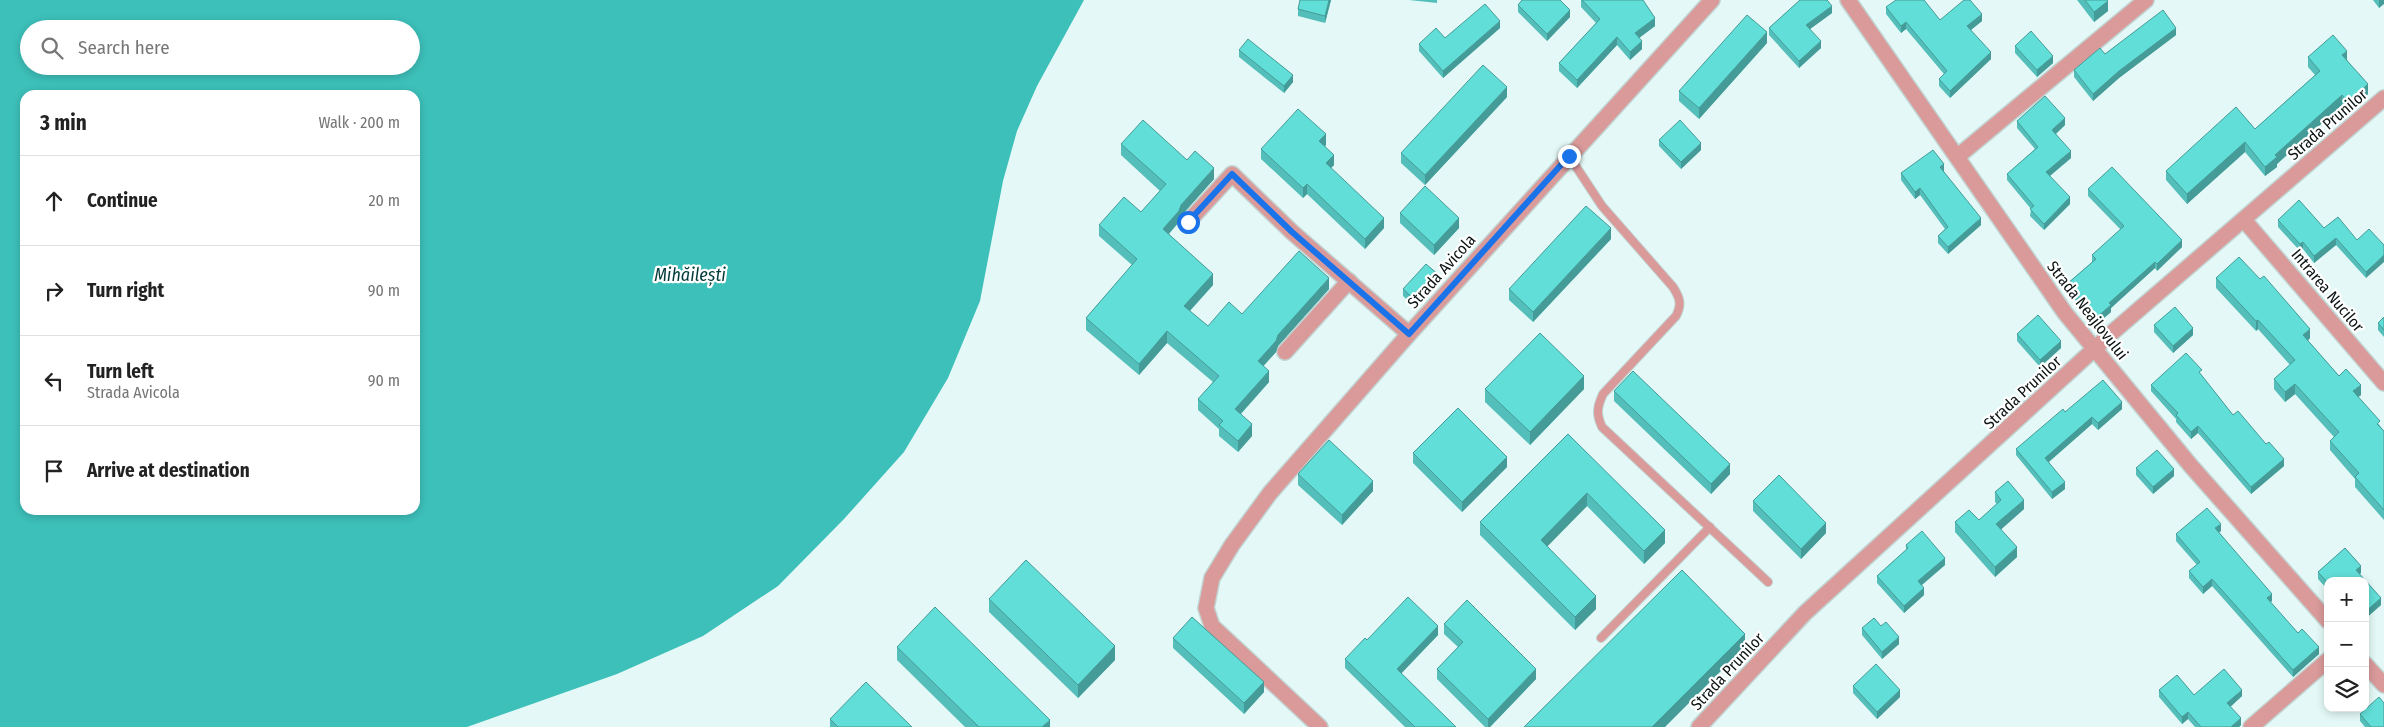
<!DOCTYPE html>
<html lang="en">
<head>
<meta charset="utf-8">
<style>
	:root { --surface:#fff; --page:#f2f2f2; --text:#222; --muted:#767676; --line:#e0e0e0 }
	body { margin:0; font-family:"Fira Sans Condensed",sans-serif; background:var(--page); color:var(--text) }
	.controls { position:absolute; right:15px; bottom:15px; display:grid; overflow:hidden; border-radius:10px; box-shadow:0 2px 8px #0003 }
	.controls button { width:45px; height:45px; display:grid; place-items:center; padding:0; border:0; border-bottom:1px solid var(--line); background:var(--surface); color:var(--text); font:25px sans-serif }
	.stop { position:absolute; width:15px; height:15px; margin:-11px; border:4px solid #1a73e8; border-radius:50%; background:#fff }
	.stop.end { background:#1a73e8; border-color:#fff; box-shadow:0 1px 5px #0008 }
	.list { margin:0; padding:0; list-style:none }
	h2 { display:flex; justify-content:space-between; align-items:center; height:65px; margin:0; padding:0 20px; font-size:21px }
	h2 small { font-size:16px; font-weight:400; color:var(--muted) }
	.list li { display:grid; grid-template-columns:32px 1fr auto; gap:15px; align-items:center; box-sizing:border-box; height:90px; padding:0 20px; border-top:1px solid var(--line) }
	.list b { display:block; font-size:19px; white-space:nowrap }
	.list p { margin:0; font-size:16px; white-space:nowrap; color:var(--muted) }
	.list em { font-size:16px; font-style:normal; color:var(--muted) }
	.icon { flex:none; width:28px; height:28px; fill:none; stroke:currentColor; stroke-width:2; stroke-linecap:round; stroke-linejoin:round }
	.map { position:relative; flex:none; width:2384px; height:727px; overflow:hidden }
	.search { position:absolute; background:var(--surface); box-shadow:0 2px 8px #0003; left:20px; top:20px; width:400px; height:55px; display:flex; align-items:center; gap:12px; box-sizing:border-box; padding:0 18px; border-radius:28px; color:var(--muted); font-size:19px }
	.panel { position:absolute; background:var(--surface); box-shadow:0 2px 8px #0003; left:20px; top:90px; width:400px; height:425px; border-radius:15px }
	.map>svg:first-child { display:block }
	.water { fill:#3dc0ba; fill-rule:evenodd }
	.lines { fill:none; stroke-linecap:round; stroke-linejoin:round }
	.service-casing { stroke:#c1d4d2; stroke-width:10 }
	.minor-casing { stroke:#c1d4d2; stroke-width:18 }
	.service { stroke:#da9a9a; stroke-width:8 }
	.minor { stroke:#da9a9a; stroke-width:15 }
	.wall { fill:#54bfba }
	.shaded-wall { fill:#459b97 }
	.building { fill:#62ded8; stroke:#459b97 }
	.route { stroke:#1a73e8; stroke-width:6 }
	.labels { text-anchor:middle; stroke-width:4.5; stroke-linejoin:round; paint-order:stroke }
	.street-label { font-size:16px; fill:#0b1212; stroke:#fff }
	.water-label { font-size:18px; font-style:italic; fill:#003b39; stroke:#fff }
</style>
</head>
<body>
<div class="map">
<svg width="2384" height="727" viewBox="0 0 2384 727">
	<rect width="100%" height="100%" fill="#e4f9f7"/>
	<path class="water" d="M0,0H1084L1037,86L1017,131L1003,181L980,301L948,378L904,452L844,519L778,586L703,636L617,674L467,727H0ZM29,29H411V66H29ZM25,95H415V510H25Z"/>
	<g class="lines">
		<defs>
			<g id="service">
				<path d="M1569,156L1602,206L1673,287C1680,298 1682,304 1676,316L1603,394C1597,407 1596,414 1602,427L1768,582"/>
				<polyline points="1601,638 1710,527"/>
			</g>
			<g id="minor">
				<polyline points="1848,0 2065,313 2191,466 2328,621"/>
				<polyline points="1957,157 2146,0"/>
				<polyline points="2244,220 2384,383"/>
				<polyline points="1188,222 1232,174 1292,232 1409,334"/>
				<polyline points="1285,352 1349,281"/>
				<polyline points="2365,664 2384,685"/>
				<polyline points="1320,727 1212,626 1206,608 1212,578 1232,545 1270,493 1409,334 1712,0"/>
				<polyline points="1699,727 1805,613 2114,331 2384,98"/>
				<polyline points="2251,727 2328,660"/>
			</g>
		</defs>
		<use href="#service" class="service-casing"/>
		<use href="#minor" class="minor-casing"/>
		<use href="#service" class="service"/>
		<use href="#minor" class="minor"/>
	</g>
	<g class="wall">
		<polygon points="1300,0 1331,0 1325,23 1298,16 1298,9"/>
		<polygon points="1409,0 1437,0 1437,3"/>
		<polygon points="1581,0 1624,0 1655,26 1639,38 1642,49 1630,60 1617,45 1577,88 1559,71 1559,63 1596,23 1581,7"/>
		<polygon points="1799,0 1827,0 1832,13 1810,29 1821,48 1799,68 1769,35 1769,28 1799,1"/>
		<polygon points="2077,0 2107,0 2108,11 2094,22"/>
		<polygon points="2373,0 2384,0 2379,8"/>
		<polygon points="1518,5 1570,17 1547,41 1518,12"/>
		<polygon points="1886,7 1940,20 1982,21 1971,30 1991,59 1950,98 1939,86 1939,79 1944,74 1906,29 1901,33 1886,14"/>
		<polygon points="1500,28 1443,78 1419,51 1419,44"/>
		<polygon points="2176,35 2119,78 2093,101 2074,77 2074,70 2105,54"/>
		<polygon points="1767,43 1699,119 1679,101 1679,91"/>
		<polygon points="2015,46 2053,63 2037,77 2015,53"/>
		<polygon points="1239,50 1293,82 1284,93 1239,57"/>
		<polygon points="2308,57 2347,60 2368,94 2348,112 2342,105 2277,164 2277,167 2265,176 2245,152 2187,204 2166,180 2166,171 2255,129 2315,75 2308,67"/>
		<polygon points="1507,97 1425,185 1401,163 1401,153"/>
		<polygon points="2017,121 2065,125 2056,134 2071,158 2050,176 2070,204 2044,230 2030,216 2031,209 2007,180 2007,174 2035,149 2017,128"/>
		<polygon points="1659,140 1701,150 1681,169 1659,146"/>
		<polygon points="1121,144 1187,160 1214,179 1181,216 1179,222 1169,234 1213,285 1190,311 1208,326 1242,314 1329,289 1278,346 1276,352 1263,366 1269,382 1241,414 1252,436 1238,452 1219,436 1219,429 1198,410 1198,399 1213,382 1167,343 1139,375 1086,330 1086,318 1132,265 1099,236 1099,225 1141,212 1160,191 1121,155"/>
		<polygon points="1326,145 1325,146 1334,165 1331,168 1384,228 1365,249 1307,194 1303,198 1261,159 1261,149"/>
		<polygon points="1943,171 1981,225 1948,254 1938,243 1938,236 1945,229 1920,195 1915,199 1901,180 1901,173"/>
		<polygon points="2088,189 2182,247 2157,271 2155,268 2111,308 2111,312 2097,324 2067,291 2067,284 2092,262 2092,255 2121,230 2088,196"/>
		<polygon points="1400,213 1459,228 1434,255 1400,223"/>
		<polygon points="2278,220 2324,228 2357,240 2384,245 2366,278 2336,245 2314,263 2303,249 2300,251 2278,227"/>
		<polygon points="1611,239 1533,322 1509,300 1509,289"/>
		<polygon points="2216,278 2310,338 2308,341 2339,376 2361,395 2358,397 2384,431 2384,520 2355,487 2355,479 2330,450 2330,441 2334,437 2295,394 2285,402 2274,389 2274,379 2290,365 2258,329 2256,331 2216,288"/>
		<polygon points="1440,283 1416,308 1403,296 1403,289"/>
		<polygon points="2384,317 2384,337 2378,330 2378,323"/>
		<polygon points="2154,325 2193,335 2173,353 2154,332"/>
		<polygon points="2017,334 2061,348 2040,367 2017,341"/>
		<polygon points="2202,376 2233,415 2284,466 2251,494 2198,433 2191,439 2176,422 2176,419 2151,391 2151,385"/>
		<polygon points="1485,389 1584,389 1530,445 1485,402"/>
		<polygon points="1614,391 1730,474 1711,494 1614,401"/>
		<polygon points="2122,409 2098,430 2092,424 2049,462 2065,489 2052,499 2016,455 2016,449 2065,412"/>
		<polygon points="1568,434 1665,543 1644,564 1587,506 1547,546 1596,609 1575,630 1480,535 1480,522"/>
		<polygon points="1413,453 1507,467 1462,512 1413,463"/>
		<polygon points="2136,468 2174,476 2153,494 2136,475"/>
		<polygon points="1298,474 1373,491 1342,525 1298,485"/>
		<polygon points="1995,492 2024,509 2001,529 2017,557 1995,577 1955,532 1955,522 1979,520 1997,504 1995,502"/>
		<polygon points="1753,501 1826,533 1801,559 1753,511"/>
		<polygon points="2221,531 2219,532 2272,601 2270,602 2298,633 2319,654 2293,677 2212,586 2203,594 2189,578 2189,571 2197,565 2176,541 2176,534"/>
		<polygon points="1906,545 1945,565 1922,585 1924,595 1904,613 1877,583 1877,576 1906,550"/>
		<polygon points="2345,548 2361,566 2361,573 2359,574 2381,598 2381,605 2365,619 2365,581 2328,581 2328,590 2318,579 2318,572"/>
		<polygon points="989,599 1115,660 1078,698 989,612"/>
		<polygon points="1444,624 1536,679 1490,727 1485,727 1437,679 1437,669 1458,647 1444,634"/>
		<polygon points="1881,626 1899,644 1882,659 1862,635 1862,628"/>
		<polygon points="1438,635 1401,673 1456,727 1405,727 1345,668 1345,659 1367,640"/>
		<polygon points="1173,638 1264,692 1244,714 1173,648"/>
		<polygon points="897,647 1050,727 965,727 897,660"/>
		<polygon points="1853,686 1900,697 1877,719 1853,693"/>
		<polygon points="2159,690 2194,695 2242,696 2230,707 2241,725 2239,727 2195,727 2188,719 2182,724 2159,697"/>
		<polygon points="2360,714 2384,727 2365,727 2360,721"/>
		<polygon points="830,719 912,727 830,727"/>
	</g>
	<g class="shaded-wall">
		<polygon points="1329,0 1331,0 1325,23 1325,16"/>
		<polygon points="2379,0 2384,0 2384,4 2379,8"/>
		<polygon points="2108,1 2108,11 2094,22 2094,12"/>
		<polygon points="1832,6 1832,13 1806,32 1806,25"/>
		<polygon points="1570,10 1570,17 1547,41 1547,34"/>
		<polygon points="1982,14 1982,21 1967,33 1967,26"/>
		<polygon points="1655,18 1655,26 1635,41 1635,33"/>
		<polygon points="1500,21 1500,28 1443,78 1443,71"/>
		<polygon points="1906,22 1906,29 1901,33 1901,26"/>
		<polygon points="2176,28 2176,35 2119,78 2093,101 2093,94 2119,71"/>
		<polygon points="1767,32 1767,43 1699,119 1699,108"/>
		<polygon points="1617,37 1617,45 1577,88 1577,80"/>
		<polygon points="1642,41 1642,49 1630,60 1630,52"/>
		<polygon points="1821,41 1821,48 1799,68 1799,61"/>
		<polygon points="2347,51 2347,61 2342,55"/>
		<polygon points="1991,52 1991,59 1950,98 1950,91"/>
		<polygon points="2053,56 2053,63 2037,77 2037,70"/>
		<polygon points="1293,75 1293,82 1284,93 1284,86"/>
		<polygon points="2368,84 2368,94 2348,112 2348,102"/>
		<polygon points="1507,87 1507,97 1425,185 1425,175"/>
		<polygon points="2342,95 2342,105 2277,164 2277,167 2265,176 2265,167 2275,155"/>
		<polygon points="2065,118 2065,125 2052,137 2052,130"/>
		<polygon points="1326,134 1326,145 1319,151 1319,141"/>
		<polygon points="2245,142 2245,152 2187,204 2187,194"/>
		<polygon points="1701,143 1701,150 1681,169 1681,162"/>
		<polygon points="2071,151 2071,158 2046,179 2046,172"/>
		<polygon points="1334,155 1334,165 1326,173 1326,163"/>
		<polygon points="1944,164 1944,171 1940,174 1940,167"/>
		<polygon points="1214,168 1214,179 1181,216 1179,222 1163,240 1163,229 1181,205"/>
		<polygon points="1307,184 1307,194 1303,198 1303,188"/>
		<polygon points="1920,188 1920,195 1915,199 1915,192"/>
		<polygon points="2070,197 2070,204 2044,230 2044,224"/>
		<polygon points="1384,218 1384,228 1365,249 1365,239"/>
		<polygon points="1459,218 1459,228 1434,255 1434,245"/>
		<polygon points="1981,218 1981,225 1948,254 1948,247"/>
		<polygon points="1611,228 1611,239 1533,322 1533,312"/>
		<polygon points="2336,238 2336,245 2314,263 2314,256"/>
		<polygon points="2182,240 2182,247 2157,271 2157,264"/>
		<polygon points="2303,242 2303,249 2300,251 2300,244"/>
		<polygon points="2384,255 2384,262 2366,278 2366,272"/>
		<polygon points="2155,262 2155,268 2111,308 2111,312 2097,324 2097,317 2109,303"/>
		<polygon points="1213,274 1213,285 1184,317 1184,306"/>
		<polygon points="1440,276 1440,283 1416,308 1416,301"/>
		<polygon points="1329,278 1329,289 1278,346 1276,352 1258,372 1258,361 1278,335"/>
		<polygon points="2258,320 2258,329 2256,331 2256,321"/>
		<polygon points="2193,328 2193,335 2173,353 2173,346"/>
		<polygon points="2310,329 2310,338 2303,345 2303,335"/>
		<polygon points="1167,331 1167,343 1139,375 1139,364"/>
		<polygon points="2061,341 2061,348 2040,367 2040,360"/>
		<polygon points="1269,371 1269,382 1235,420 1235,409"/>
		<polygon points="1584,376 1584,389 1530,445 1530,432"/>
		<polygon points="2295,384 2295,394 2285,402 2285,392"/>
		<polygon points="2361,385 2361,395 2353,401 2353,391"/>
		<polygon points="2122,402 2122,409 2098,430 2098,423"/>
		<polygon points="2092,417 2092,424 2045,465 2045,458"/>
		<polygon points="1252,424 1252,436 1238,452 1238,441"/>
		<polygon points="2198,426 2198,433 2191,439 2191,432"/>
		<polygon points="1507,457 1507,467 1462,512 1462,502"/>
		<polygon points="2284,459 2284,466 2251,494 2251,487"/>
		<polygon points="1730,464 1730,474 1711,494 1711,484"/>
		<polygon points="2174,469 2174,476 2153,494 2153,487"/>
		<polygon points="1373,481 1373,491 1342,525 1342,515"/>
		<polygon points="2065,482 2065,489 2052,499 2052,492"/>
		<polygon points="1587,493 1587,506 1541,553 1541,540"/>
		<polygon points="2024,500 2024,509 1996,534 1996,524"/>
		<polygon points="1826,523 1826,533 1801,559 1801,549"/>
		<polygon points="2221,524 2221,531 2215,535 2215,528"/>
		<polygon points="1665,530 1665,543 1644,564 1644,551"/>
		<polygon points="2017,547 2017,557 1995,577 1995,567"/>
		<polygon points="1945,558 1945,565 1918,588 1918,581"/>
		<polygon points="2361,566 2361,573 2356,577 2356,570"/>
		<polygon points="2212,579 2212,586 2203,594 2203,587"/>
		<polygon points="1924,588 1924,595 1904,613 1904,606"/>
		<polygon points="2272,594 2272,601 2267,605 2267,598"/>
		<polygon points="1596,596 1596,609 1575,630 1575,617"/>
		<polygon points="2381,598 2381,605 2365,619 2365,612"/>
		<polygon points="1438,626 1438,635 1397,678 1397,669"/>
		<polygon points="1745,634 1745,647 1665,727 1652,727"/>
		<polygon points="1899,637 1899,644 1882,659 1882,652"/>
		<polygon points="1115,646 1115,660 1078,698 1078,685"/>
		<polygon points="2319,647 2319,654 2293,677 2293,670"/>
		<polygon points="1536,669 1536,679 1490,727 1488,727 1488,719"/>
		<polygon points="1264,682 1264,692 1244,714 1244,703"/>
		<polygon points="1900,690 1900,697 1877,719 1877,712"/>
		<polygon points="2242,690 2242,696 2227,710 2227,703"/>
		<polygon points="2188,712 2188,719 2182,724 2182,717"/>
		<polygon points="2241,718 2241,725 2239,727 2231,727"/>
		<polygon points="1050,720 1050,727 1042,727"/>
	</g>
	<g class="building">
		<polygon points="1300,0 1329,0 1325,16 1298,9"/>
		<polygon points="1522,0 1560,0 1570,10 1547,34 1518,5"/>
		<polygon points="1582,0 1643,0 1655,18 1635,33 1642,41 1630,52 1617,37 1577,80 1559,63 1600,19"/>
		<polygon points="1800,0 1827,0 1832,6 1806,25 1821,41 1799,61 1769,28"/>
		<polygon points="1896,0 1924,0 1940,20 1964,0 1970,0 1982,14 1967,26 1991,52 1950,91 1939,79 1947,71 1906,22 1901,26 1886,7"/>
		<polygon points="2085,0 2107,0 2108,1 2094,12"/>
		<polygon points="1485,4 1500,21 1443,71 1419,44 1436,28 1445,38"/>
		<polygon points="2163,10 2176,28 2119,71 2093,94 2074,70 2100,48 2105,54"/>
		<polygon points="1747,15 1767,32 1699,108 1679,91"/>
		<polygon points="2031,31 2053,56 2037,70 2015,46"/>
		<polygon points="2333,35 2347,51 2342,55 2368,84 2348,102 2342,95 2275,155 2277,157 2265,167 2245,142 2187,194 2166,171 2236,107 2255,129 2320,71 2308,57"/>
		<polygon points="1248,39 1293,75 1284,86 1239,50"/>
		<polygon points="1483,65 1507,87 1425,175 1401,153"/>
		<polygon points="2045,96 2065,118 2052,130 2071,151 2046,172 2070,197 2044,224 2030,209 2034,206 2007,174 2038,147 2017,121"/>
		<polygon points="1298,109 1326,134 1319,141 1334,155 1326,163 1384,218 1365,239 1307,184 1303,188 1261,149"/>
		<polygon points="1143,120 1187,160 1195,151 1214,168 1181,205 1179,211 1163,229 1213,274 1184,306 1208,326 1229,302 1242,314 1299,251 1329,278 1278,335 1276,341 1258,361 1269,371 1235,409 1252,424 1238,441 1219,425 1223,421 1198,399 1219,376 1167,331 1139,364 1086,318 1137,259 1099,225 1124,197 1141,212 1166,184 1121,144"/>
		<polygon points="1680,120 1701,143 1681,162 1659,140"/>
		<polygon points="1933,150 1944,164 1940,167 1981,218 1948,247 1938,236 1948,227 1920,188 1915,192 1901,173"/>
		<polygon points="2112,167 2182,240 2157,264 2155,262 2109,303 2111,305 2097,317 2067,284 2096,259 2092,255 2124,226 2088,189"/>
		<polygon points="1425,186 1459,218 1434,245 1400,213"/>
		<polygon points="2299,200 2324,228 2338,217 2357,240 2369,229 2384,245 2384,255 2366,272 2336,238 2314,256 2303,242 2300,244 2278,220"/>
		<polygon points="1586,206 1611,228 1533,312 1509,289"/>
		<polygon points="2239,257 2260,279 2264,276 2310,329 2303,335 2339,376 2346,369 2361,385 2353,391 2380,421 2377,424 2384,431 2384,510 2355,477 2359,473 2330,441 2339,432 2295,384 2285,392 2274,379 2295,360 2258,320 2256,321 2216,278"/>
		<polygon points="1426,264 1440,276 1416,301 1403,289"/>
		<polygon points="2175,307 2193,328 2173,346 2154,325"/>
		<polygon points="2038,315 2061,341 2040,360 2017,334"/>
		<polygon points="2384,317 2384,330 2378,323"/>
		<polygon points="1540,333 1584,376 1530,432 1485,389"/>
		<polygon points="2186,353 2202,370 2199,372 2233,415 2238,411 2266,444 2269,442 2284,459 2251,487 2198,426 2191,432 2176,415 2178,413 2151,385"/>
		<polygon points="1633,371 1730,464 1711,484 1614,391"/>
		<polygon points="2103,380 2122,402 2098,423 2092,417 2045,458 2065,482 2052,492 2016,449 2063,409 2065,412"/>
		<polygon points="1458,408 1507,457 1462,502 1413,453"/>
		<polygon points="1568,434 1665,530 1644,551 1587,493 1541,540 1596,596 1575,617 1480,522"/>
		<polygon points="1329,440 1373,481 1342,515 1298,474"/>
		<polygon points="2157,450 2174,469 2153,487 2136,468"/>
		<polygon points="1779,475 1826,523 1801,549 1753,501"/>
		<polygon points="2008,481 2024,500 1996,524 2017,547 1995,567 1955,522 1969,510 1979,520 2001,500 1995,492"/>
		<polygon points="2207,508 2221,524 2215,528 2272,594 2267,598 2298,633 2302,629 2319,647 2293,670 2212,579 2203,587 2189,571 2200,562 2176,534"/>
		<polygon points="1922,531 1945,558 1918,581 1924,588 1904,606 1877,576 1908,548 1906,545"/>
		<polygon points="2345,548 2361,566 2356,570 2381,598 2365,612 2365,581 2328,581 2328,583 2318,572"/>
		<polygon points="1026,560 1115,646 1078,685 989,599"/>
		<polygon points="1682,570 1745,634 1652,727 1524,727"/>
		<polygon points="1408,597 1438,626 1397,669 1456,727 1415,727 1345,659 1365,638 1367,640"/>
		<polygon points="1467,600 1536,669 1488,719 1437,669 1463,642 1444,624"/>
		<polygon points="935,607 1050,720 1042,727 979,727 897,647"/>
		<polygon points="1192,617 1264,682 1244,703 1173,638"/>
		<polygon points="1874,618 1881,626 1886,622 1899,637 1882,652 1862,628"/>
		<polygon points="1876,664 1900,690 1877,712 1853,686"/>
		<polygon points="2224,669 2242,690 2227,703 2241,718 2231,727 2201,727 2188,712 2182,717 2159,690 2177,675 2194,695"/>
		<polygon points="866,682 912,727 838,727 830,719"/>
		<polygon points="2379,697 2384,703 2384,727 2371,727 2360,714"/>
	</g>
	<g class="lines">
		<polyline class="route" points="1188,222 1232,174 1292,232 1409,334 1569,156"/>
	</g>
	<g class="labels">
		<g class="street-label">
			<text transform="translate(2327 124) rotate(-41)" y="6">Strada Prunilor</text>
			<text transform="translate(1441 271) rotate(-48)" y="6">Strada Avicola</text>
			<text transform="translate(2328 290) rotate(50)" y="6">Intrarea Nucilor</text>
			<text transform="translate(2088 310) rotate(52)" y="6">Strada Neajlovului</text>
			<text transform="translate(2022 392) rotate(-43)" y="6">Strada Prunilor</text>
			<text transform="translate(1727 671) rotate(-47)" y="6">Strada Prunilor</text>
		</g>
		<g class="water-label">
			<text x="690" y="281">Mihăilești</text>
		</g>
	</g>
</svg>
<div class="controls">
<button>+</button>
<button>−</button>
<button><svg class="icon" aria-label="layers" viewBox="0 0 24 24"><path d="M12 4l9 5-9 5-9-5zM3 14l9 5 9-5"/></svg></button>
</div>
<div class="stop" style="left:1188px;top:222px"></div>
<div class="stop end" style="left:1569px;top:156px"></div>
<div class="search"><svg class="icon" aria-label="search" viewBox="0 0 24 24"><circle cx="10" cy="10" r="6"/><path d="M15 15l6 6"/></svg>Search here</div>
<section class="panel">
<h2>3 min<small>Walk · 200 m</small></h2>
<ul class="list">
<li><svg class="icon" aria-label="ahead" viewBox="0 0 24 24"><path d="M12 20V5M6 11l6-6 6 6"/></svg><div><b>Continue</b></div><em>20 m</em></li>
<li><svg class="icon" aria-label="right" viewBox="0 0 24 24"><path d="M7 20v-9h11M14 6l5 5-5 5"/></svg><div><b>Turn right</b></div><em>90 m</em></li>
<li><svg class="icon" aria-label="left" viewBox="0 0 24 24"><path d="M17 20v-9H6M10 6l-5 5 5 5"/></svg><div><b>Turn left</b><p>Strada Avicola</p></div><em>90 m</em></li>
<li><svg class="icon" aria-label="arrive" viewBox="0 0 24 24"><path d="M6 21V4h12l-3 4 3 4H6"/></svg><div><b>Arrive at destination</b></div></li>
</ul>
</section>
</div>
</body>
</html>
